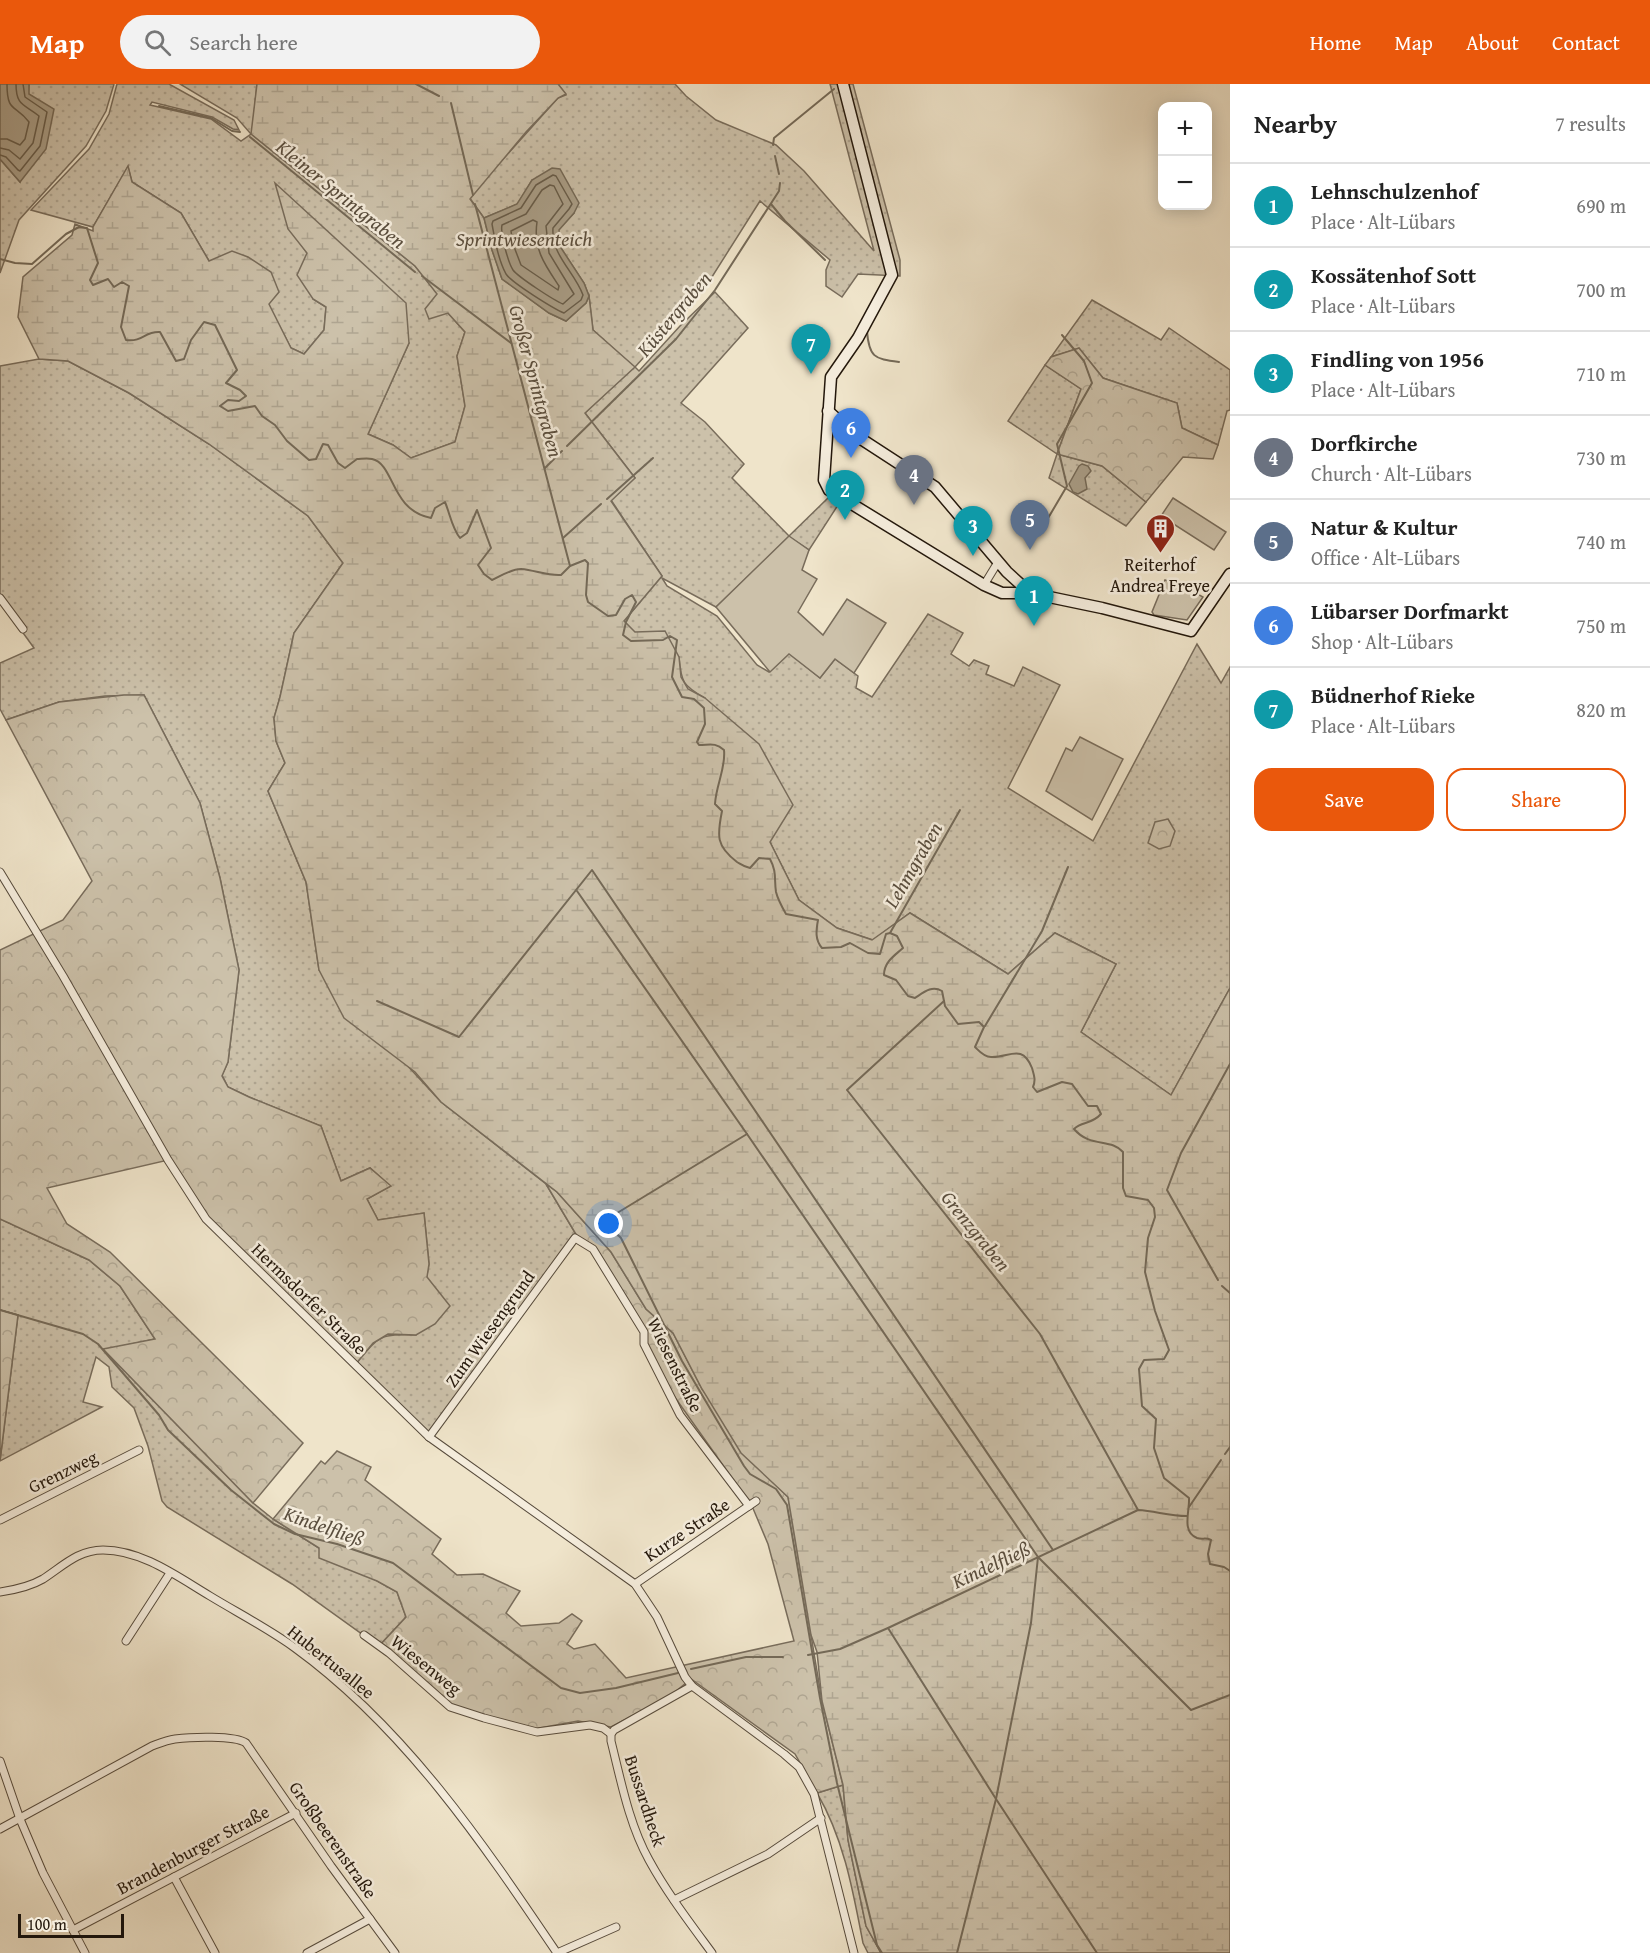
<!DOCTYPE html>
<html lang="en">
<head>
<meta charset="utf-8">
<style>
	:root { --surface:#fff; --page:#f2f2f2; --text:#222; --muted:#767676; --line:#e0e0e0; --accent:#ea580c }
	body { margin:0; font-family:"Gentium Book Plus",serif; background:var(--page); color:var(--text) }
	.controls { position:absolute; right:18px; top:18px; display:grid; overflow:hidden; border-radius:12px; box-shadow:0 3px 15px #0003 }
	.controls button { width:54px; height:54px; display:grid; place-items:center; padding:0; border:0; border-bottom:2px solid var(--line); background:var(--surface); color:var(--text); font:30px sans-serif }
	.scale { position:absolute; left:18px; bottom:15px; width:106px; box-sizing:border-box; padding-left:6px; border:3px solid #24180c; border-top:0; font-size:16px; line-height:21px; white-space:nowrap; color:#24180c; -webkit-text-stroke:4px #f5eddd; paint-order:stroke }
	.you { position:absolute; left:609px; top:1140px; width:21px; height:21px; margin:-15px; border:4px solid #fff; border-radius:50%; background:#1a73e8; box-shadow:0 0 0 9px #1a73e833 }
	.badge { display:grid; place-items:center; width:39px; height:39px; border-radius:50%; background:var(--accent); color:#fff; font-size:20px; font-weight:700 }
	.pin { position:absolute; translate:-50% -50px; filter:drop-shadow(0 2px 3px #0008) }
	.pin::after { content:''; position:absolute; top:32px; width:21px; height:18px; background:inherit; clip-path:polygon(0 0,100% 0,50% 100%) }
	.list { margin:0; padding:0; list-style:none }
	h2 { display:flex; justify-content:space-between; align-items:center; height:78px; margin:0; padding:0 24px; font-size:26px }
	h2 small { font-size:20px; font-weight:400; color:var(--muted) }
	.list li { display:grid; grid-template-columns:39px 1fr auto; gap:18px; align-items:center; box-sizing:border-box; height:84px; padding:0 24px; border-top:2px solid var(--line) }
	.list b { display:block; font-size:22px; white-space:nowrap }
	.list p { margin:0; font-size:20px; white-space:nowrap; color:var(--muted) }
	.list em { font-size:20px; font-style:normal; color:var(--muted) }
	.actions { display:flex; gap:12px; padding:18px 24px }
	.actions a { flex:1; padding:14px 0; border:2px solid var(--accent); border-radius:18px; text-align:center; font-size:21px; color:var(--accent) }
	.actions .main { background:var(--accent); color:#fff }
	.icon { flex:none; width:33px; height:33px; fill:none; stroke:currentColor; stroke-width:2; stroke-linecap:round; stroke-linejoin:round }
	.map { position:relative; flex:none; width:1230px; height:1869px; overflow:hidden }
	header { display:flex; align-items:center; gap:36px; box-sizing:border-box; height:84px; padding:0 30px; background:var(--accent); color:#fff }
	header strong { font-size:28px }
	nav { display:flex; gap:33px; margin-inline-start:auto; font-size:21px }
	.search { width:420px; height:54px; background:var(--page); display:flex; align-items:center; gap:15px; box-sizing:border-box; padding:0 21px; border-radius:33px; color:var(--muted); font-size:22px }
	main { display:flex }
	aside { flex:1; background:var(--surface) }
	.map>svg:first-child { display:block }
	.grass { fill:url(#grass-dots); stroke:#786c5b; stroke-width:1.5 }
	.forest { fill:url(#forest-crowns); stroke:#786c5b; stroke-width:1.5 }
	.wetland { fill:url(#wetland-marsh); stroke:#786c5b; stroke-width:1.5 }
	.pitch { fill:#ccc1aa; stroke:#786c5b; stroke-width:1.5 }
	.water { fill:#aa9f89; stroke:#746957; stroke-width:1.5 }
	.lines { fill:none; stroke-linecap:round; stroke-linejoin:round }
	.shore { stroke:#675c4a; stroke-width:1.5 }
	.stream { stroke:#746957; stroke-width:2 }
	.street-casing { stroke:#574b3c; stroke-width:9 }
	.secondary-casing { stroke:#24180c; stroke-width:13 }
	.street { stroke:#f5eddd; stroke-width:7 }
	.secondary { stroke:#f5eddd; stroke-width:10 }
	.labels { text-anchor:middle; stroke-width:5; stroke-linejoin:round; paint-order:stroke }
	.poi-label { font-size:18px; fill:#24180c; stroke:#f5eddd }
	.street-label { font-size:18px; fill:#24180c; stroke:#f5eddd }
	.water-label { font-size:20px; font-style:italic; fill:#5a4e3e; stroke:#f5eddd }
</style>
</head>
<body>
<header>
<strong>Map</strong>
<div class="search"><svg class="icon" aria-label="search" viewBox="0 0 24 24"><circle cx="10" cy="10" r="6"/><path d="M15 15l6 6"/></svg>Search here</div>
<nav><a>Home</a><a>Map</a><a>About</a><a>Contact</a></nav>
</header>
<main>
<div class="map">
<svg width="1230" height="1869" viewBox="0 0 1230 1869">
	<defs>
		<pattern id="grass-dots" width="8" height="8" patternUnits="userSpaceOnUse" patternTransform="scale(1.5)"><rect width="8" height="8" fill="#ccc1aa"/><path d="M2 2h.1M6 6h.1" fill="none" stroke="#afa591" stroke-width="1.8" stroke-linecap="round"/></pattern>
		<pattern id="forest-crowns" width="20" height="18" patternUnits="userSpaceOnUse" patternTransform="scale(1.5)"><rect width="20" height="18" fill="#ccc1aa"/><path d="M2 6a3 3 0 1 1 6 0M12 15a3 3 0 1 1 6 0" fill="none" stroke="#afa591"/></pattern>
		<pattern id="wetland-marsh" width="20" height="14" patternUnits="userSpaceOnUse" patternTransform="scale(1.5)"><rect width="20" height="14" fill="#ccc1aa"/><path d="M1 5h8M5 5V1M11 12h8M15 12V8" fill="none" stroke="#afa591"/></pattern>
	</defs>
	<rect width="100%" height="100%" fill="#efe4ca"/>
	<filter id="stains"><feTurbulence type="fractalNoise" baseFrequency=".00333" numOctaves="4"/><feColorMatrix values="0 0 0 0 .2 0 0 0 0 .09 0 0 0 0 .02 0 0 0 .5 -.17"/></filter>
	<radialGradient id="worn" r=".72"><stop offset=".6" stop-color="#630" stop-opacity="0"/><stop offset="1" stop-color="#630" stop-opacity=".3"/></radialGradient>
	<g class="grass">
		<polygon points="29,0 114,0 106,27 86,62 19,136 0,189 0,75 20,98"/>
		<polygon points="117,0 169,0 234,36 239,46 233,45 212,33 152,18 150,21 211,35 241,57 251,50 237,34 180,0 257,0 252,50 415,182 438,210 448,229 465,248 457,272 465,322 455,358 411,374 393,361 368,350 409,259 301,160 307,169 313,215 326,223 324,246 304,270 291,264 268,220 209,177 181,129 132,98 128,83 93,143 31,126 89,65 109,30"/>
		<path d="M558,0H675L686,12L716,36L776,61L804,87L874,167L830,0H853L900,176V192L858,190L842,213L826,202V186L830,176L760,117L710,196L677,237L635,283L639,287L680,242L715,208L748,244L681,319L705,338L744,380L732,394L789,452L828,414L838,421L809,466L789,453L716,523L662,494L667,502L717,532L757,581L769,588L789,569L820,594L835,575L858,592L856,604L872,613L928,530L963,549L951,570L969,582L974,576L989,582L986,590L1014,602L1023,583L1060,601L1008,704L1093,757L1197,560L1221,599L1230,583V904L1171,1011L1081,948L1116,880L1055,849L1008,890L910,829L873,856L837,844L799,816L770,758L705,614C683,602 681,598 679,573L634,548L624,537L662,492L611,416L635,394L585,329L634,283L593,246L589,212L584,199L561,164L558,146L574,129L532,96L518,120L484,134L469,113L558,14L566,11Z"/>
		<polygon points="1092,216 1161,256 1169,244 1230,286 1230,326 1227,327 1218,361 1182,344 1177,319 1103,294 1079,264 1051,273"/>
		<path d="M39,275L68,277L129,309L209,360L308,432L343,479L294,549L280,613L274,634L276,657L285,679L268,707L306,798L319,886L441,1018L546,1100L577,1152L429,1353L355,1281C379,1252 378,1250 416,1251L429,1180L424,1129L378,1136L367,1115L390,1102L370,1084L341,1097L321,1042L249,1013L228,1003L222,991L228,978L239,886L220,794L200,719L144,611L105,612L59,618L6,636L0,625V579L34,564L0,517V282Z"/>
		<polygon points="1045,281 1081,305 1057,370 1102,382 1146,418 1126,442 1049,394 1057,370 1008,337"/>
		<polygon points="0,1135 89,1176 120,1202 155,1255 104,1266 253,1419 273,1435 319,1464 397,1508 406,1533 380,1561 362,1550 292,1500 167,1423 162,1417 148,1362 134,1324 112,1303 109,1283 96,1273 83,1318 102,1323 0,1377 18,1231 0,1226"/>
		<path d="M843,1701L848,1756L866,1842L881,1869H868L863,1859C853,1807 844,1755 817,1709Z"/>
	</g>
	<g class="forest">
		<polygon points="1079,264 1103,294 1177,319 1182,344 1218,361 1213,375 1183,373 1146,418 1102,382 1057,370 1081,305 1045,281 1051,273"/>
		<polygon points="124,611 144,611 200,719 220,794 239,886 228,978 222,992 228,1003 249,1013 321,1042 341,1097 370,1084 391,1102 367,1115 378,1136 424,1129 429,1180 427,1193 450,1222 435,1240 416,1251 388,1250 373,1259 355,1281 206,1135 168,1076 47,1104 67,1140 110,1168 303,1359 253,1419 103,1265 155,1255 120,1202 89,1176 0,1135 0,866 63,836 92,797 6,636 59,618"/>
		<polygon points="1168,735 1175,747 1170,762 1159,765 1148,759 1155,738"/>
		<polygon points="546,1100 557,1108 611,1168 646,1225 673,1249 702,1305 773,1398 788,1413 822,1617 843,1701 817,1709 795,1670 691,1595 670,1612 611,1643 578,1637 534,1645 464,1626 450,1620 380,1561 406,1533 397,1508 377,1497 319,1474 319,1464 273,1435 321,1377 325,1380 337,1367 371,1383 365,1396 441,1455 432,1470 457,1491 483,1490 520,1507 506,1529 521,1542 559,1539 572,1530 582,1537 567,1560 574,1565 595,1560 626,1594 794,1557 768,1460 752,1422 669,1305 645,1260 647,1249 594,1163 577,1152"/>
		<polygon points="0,1226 18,1231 0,1377"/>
	</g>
	<polygon class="wetland" points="257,0 558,0 566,10 558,14 526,48 470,115 484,134 492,166 502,195 549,229 566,237 586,219 589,212 593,246 635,283 585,329 635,394 611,417 662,492 624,537 635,548 665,547 679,573 681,593 688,605 705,614 759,660 793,721 770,758 799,816 837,844 872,856 910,829 1008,890 1055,849 1116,880 1081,948 1171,1011 1230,904 1230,1869 881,1869 866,1842 848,1756 843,1701 822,1617 817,1568 811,1551 788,1413 741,1369 702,1305 673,1249 646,1225 611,1168 557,1108 441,1018 415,988 344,934 319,886 306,798 268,707 285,679 276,657 274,634 280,613 294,549 343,479 308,432 209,360 129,309 68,277 39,275 18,233 23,193 72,151 75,140 93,147 93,143 128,82 132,98 181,129 209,177 232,167 248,173 271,188 279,208 269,220 291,264 304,270 324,246 326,223 313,215 297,191 307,169 288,145 275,99 406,219 409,259 368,350 393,361 411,374 455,358 465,322 457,272 465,248 448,229 429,235 425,225 437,210 415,182 251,50"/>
	<g class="pitch">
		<polygon points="1173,414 1226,448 1214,466 1161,432"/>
		<polygon points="789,452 809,466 802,486 817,495 798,528 823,551 847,515 886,539 854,589 835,575 820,594 789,570 770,588 716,523"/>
		<polygon points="1165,496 1181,501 1203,513 1187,536 1154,531 1152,528"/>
		<polygon points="1080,653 1123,675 1092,736 1046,707 1066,664 1072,667"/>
	</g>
	<g class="water">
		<polygon points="0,0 29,0 29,10 54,25 46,65 20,98 0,75"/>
		<polygon points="552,84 560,85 579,119 574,129 559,146 561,164 584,199 589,212 586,219 566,237 549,229 502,195 492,166 484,134 517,120 532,96"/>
		<polygon points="1082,380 1088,382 1091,387 1085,394 1087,405 1078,410 1073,408 1069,400 1079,382"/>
	</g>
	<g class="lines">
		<g class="shore">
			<path d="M0,55H7L20,61L25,55L29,38C15,20 7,29 7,0"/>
			<path d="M0,64L9,66L20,75L33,59L39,32C24,20 16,22 16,0"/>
			<polyline points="0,71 6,73 18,86 20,87 40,62 47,28 25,13 23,0"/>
			<path d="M553,91L556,92L572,120L569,125L553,144C551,171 574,187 583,211L581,216L564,229C554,225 512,199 506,190C498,175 495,156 492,140L493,137L521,124L536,101Z"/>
			<path d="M550,101L554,102L563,120L546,142L549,169L574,210L563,220C555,217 518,193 513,186C508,178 500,149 502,141L526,130L542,106Z"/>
			<path d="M533,136L537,138C533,165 545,181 559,202L558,206L521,181L513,160L511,147Z"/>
		</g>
		<g class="stream">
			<polyline points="416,0 439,12"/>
			<polyline points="451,19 473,111"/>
			<polyline points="159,22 211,34 232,47 240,48"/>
			<polyline points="250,53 415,188"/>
			<polyline points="773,61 774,54 834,5"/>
			<polyline points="775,72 779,90"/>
			<polyline points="475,120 570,482"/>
			<polyline points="771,120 785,137 825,176"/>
			<path d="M0,175L15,179L32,180L66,150L79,143L87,144L98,179L90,196L93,201L108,195L114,203L122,198L129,202L121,243L126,256C144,258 144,247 160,248L176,277L184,275L191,256L204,238L215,241L237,286L226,299L240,306L246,312L239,317L228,316L220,322L228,327L255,322L262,332L275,341L287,357L309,376L316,375L323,360L328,361L338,379L345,384L357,375C361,375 367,374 372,375C395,380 390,426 431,434L435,424L445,418C450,430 452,444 460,454L467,449L477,426L491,464L478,481L484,490L492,496C501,492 511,485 521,485C535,486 547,492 561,491L570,482L585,476L588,479L586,511L588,518L608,532L616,531L625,515L632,511L636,518L626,538L623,551L631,557L663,556L670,552L677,556L672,593L682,613L694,615L704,624L705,640L697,658L699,661C710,661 715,658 724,666C726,684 716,701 715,720L722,727C717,752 716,762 737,778C742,781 744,783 750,784L759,774L770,775C777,788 774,795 776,808C778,816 782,823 786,830L818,836C816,847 815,856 822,864L841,863L850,859L868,869L880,870L886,850L890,849L897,852L903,864C894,872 884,878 884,891L896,896L908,912L915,914C924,908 932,901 942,907L945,922L958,940L979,938L984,943L975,963C979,967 984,973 991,973C1009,974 1022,959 1032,984C1034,991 1036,996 1033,1003L1037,1008L1062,998L1072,1000L1088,1022H1097L1101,1030C1091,1041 1082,1037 1074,1045C1090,1064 1111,1054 1123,1068V1104L1126,1112L1148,1116L1154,1124L1155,1133L1148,1154L1145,1188L1155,1227L1169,1266L1164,1275L1144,1276L1139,1285L1142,1322L1156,1335L1154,1364L1164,1394L1189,1414C1190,1426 1181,1448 1197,1454C1203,1456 1205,1453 1211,1456L1208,1470L1210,1480L1224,1483L1230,1487"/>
			<polyline points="422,192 511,259"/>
			<path d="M867,247C869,273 874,275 899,278"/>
			<polyline points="567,362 676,255 715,206 779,107 780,99"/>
			<polyline points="545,384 562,367"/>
			<polyline points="607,415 653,374"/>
			<polyline points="1044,441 1067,402 1057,360 1092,299 1084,277 1062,251"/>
			<polyline points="563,454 601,420"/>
			<polyline points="577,807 747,1050 1038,1473 1191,1626 1230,1611"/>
			<polyline points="890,849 960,726"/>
			<polyline points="377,917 459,953 592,786 1053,1466"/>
			<polyline points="944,917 847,1006 1040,1250 1138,1426"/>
			<polyline points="985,942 1042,847 1068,783"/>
			<polyline points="747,1050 604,1137 621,1154 682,1277 744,1382 750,1390 776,1405 787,1421 820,1614 837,1699 877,1861 882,1869"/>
			<polyline points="1218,1196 1167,1106 1181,1069 1230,980"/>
			<polyline points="1222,1202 1230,1209"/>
			<polyline points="0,1226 83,1250 98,1260 159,1331 168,1346 231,1406 274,1440 295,1450 337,1460 393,1479 561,1604 580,1609 616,1604 678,1589"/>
			<polyline points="1225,1370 1230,1363"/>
			<polyline points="1189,1423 1221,1376"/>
			<polyline points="888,1544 996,1715 1097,1869"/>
			<path d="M808,1571L840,1565L888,1544L1138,1426C1156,1427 1168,1432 1187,1432"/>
			<polyline points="691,1585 746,1573 783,1573 778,1573"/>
			<polyline points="957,1869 996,1715 1031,1539 1038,1473"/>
		</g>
		<defs>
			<g id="street">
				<polyline points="984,501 998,478"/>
				<polyline points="0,514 23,545"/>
				<polyline points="0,788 63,892 168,1076 206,1135 429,1353 635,1500 657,1533 685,1593 692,1602 784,1670 799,1683 814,1710 854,1869"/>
				<polyline points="429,1353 575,1154 593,1165 644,1248 644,1260 680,1331 749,1422"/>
				<polyline points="0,1436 139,1366"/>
				<polyline points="635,1500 756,1417"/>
				<path d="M0,1508C14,1506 31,1502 43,1495C63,1482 78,1466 103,1466C142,1466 178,1493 210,1512C238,1529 269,1545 295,1564C405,1644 482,1758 557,1869L616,1843"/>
				<polyline points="364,1551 389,1569 450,1623 484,1634 537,1648 590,1641 603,1644 611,1650"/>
				<polyline points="126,1557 170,1489"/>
				<path d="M692,1602L614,1646L611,1650V1657C621,1697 629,1740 649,1776C667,1809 690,1839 712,1869"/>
				<polyline points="0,1677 20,1735 43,1789 85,1869"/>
				<path d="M0,1745L152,1662C160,1659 167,1656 175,1655C190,1653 235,1651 246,1659L331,1782L395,1869"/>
				<polyline points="174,1793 215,1869"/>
				<polyline points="674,1816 768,1770 821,1734"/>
				<polyline points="73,1846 296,1729"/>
				<polyline points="307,1869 370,1835"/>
			</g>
			<g id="secondary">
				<polyline points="843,0 892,191 858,254 831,293 824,396 829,406 984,501 1002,509 1030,509 1102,524 1191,547 1230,490"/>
				<polyline points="828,327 855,351 935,403 1007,488 1030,509"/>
			</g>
		</defs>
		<use href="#street" class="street-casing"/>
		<use href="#secondary" class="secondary-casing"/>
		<use href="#street" class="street"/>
		<use href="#secondary" class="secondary"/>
	</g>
	<defs>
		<symbol id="building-pin" viewBox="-11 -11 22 30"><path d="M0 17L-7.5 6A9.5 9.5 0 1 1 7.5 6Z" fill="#8f2418" stroke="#f5eddd"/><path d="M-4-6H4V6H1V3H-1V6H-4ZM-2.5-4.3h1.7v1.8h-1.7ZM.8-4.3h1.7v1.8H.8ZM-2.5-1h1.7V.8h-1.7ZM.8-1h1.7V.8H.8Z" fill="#fff"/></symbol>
	</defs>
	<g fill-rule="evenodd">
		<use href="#building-pin" x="1144" y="428" width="33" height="45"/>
	</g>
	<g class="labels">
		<g class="poi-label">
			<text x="1160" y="487">Reiterhof<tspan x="1160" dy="21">Andrea Freye</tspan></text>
		</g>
		<g class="street-label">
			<text transform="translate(309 1215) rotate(44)" y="6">Hermsdorfer Straße</text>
			<text transform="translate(490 1245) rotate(-54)" y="6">Zum Wiesengrund</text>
			<text transform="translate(675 1281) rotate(64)" y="6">Wiesenstraße</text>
			<text transform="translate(63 1388) rotate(-26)" y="6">Grenzweg</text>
			<text transform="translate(687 1446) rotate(-34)" y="6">Kurze Straße</text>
			<text transform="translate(331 1578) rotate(39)" y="6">Hubertusallee</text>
			<text transform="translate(426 1581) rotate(39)" y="6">Wiesenweg</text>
			<text transform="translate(645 1717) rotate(72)" y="6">Bussardheck</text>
			<text transform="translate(333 1756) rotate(55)" y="6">Großbeerenstraße</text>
			<text transform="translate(193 1766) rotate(-28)" y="6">Brandenburger Straße</text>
		</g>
		<g class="water-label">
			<text transform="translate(341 110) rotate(39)" y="7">Kleiner Sprintgraben</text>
			<text x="524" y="162">Sprintwiesenteich</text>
			<text transform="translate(674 230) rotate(-50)" y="7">Küstergraben</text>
			<text transform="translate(536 297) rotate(75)" y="7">Großer Sprintgraben</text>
			<text transform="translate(913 781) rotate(-60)" y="7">Lehmgraben</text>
			<text transform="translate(976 1147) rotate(51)" y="7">Grenzgraben</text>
			<text transform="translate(324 1442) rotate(19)" y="7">Kindelfließ</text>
			<text transform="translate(991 1481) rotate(-25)" y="7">Kindelfließ</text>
		</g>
	</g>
	<rect width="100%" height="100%" filter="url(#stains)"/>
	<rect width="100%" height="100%" fill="url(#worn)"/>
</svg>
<div class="controls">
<button>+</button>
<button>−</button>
</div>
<div class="scale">100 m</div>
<div class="you"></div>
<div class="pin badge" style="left:1034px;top:542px;background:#0f9aa8">1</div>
<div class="pin badge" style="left:845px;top:436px;background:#0f9aa8">2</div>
<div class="pin badge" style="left:973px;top:472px;background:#0f9aa8">3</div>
<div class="pin badge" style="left:914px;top:421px;background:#6b7280">4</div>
<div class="pin badge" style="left:1030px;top:466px;background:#5c6f8a">5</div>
<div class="pin badge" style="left:851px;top:374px;background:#3f7fe0">6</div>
<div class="pin badge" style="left:811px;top:290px;background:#0f9aa8">7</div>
</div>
<aside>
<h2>Nearby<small>7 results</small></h2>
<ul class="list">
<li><span class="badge" style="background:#0f9aa8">1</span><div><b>Lehnschulzenhof</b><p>Place · Alt-Lübars</p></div><em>690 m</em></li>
<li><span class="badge" style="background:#0f9aa8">2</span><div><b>Kossätenhof Sott</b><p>Place · Alt-Lübars</p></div><em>700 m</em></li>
<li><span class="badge" style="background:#0f9aa8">3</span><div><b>Findling von 1956</b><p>Place · Alt-Lübars</p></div><em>710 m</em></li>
<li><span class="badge" style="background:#6b7280">4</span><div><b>Dorfkirche</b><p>Church · Alt-Lübars</p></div><em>730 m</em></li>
<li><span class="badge" style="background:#5c6f8a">5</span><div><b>Natur &amp; Kultur</b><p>Office · Alt-Lübars</p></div><em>740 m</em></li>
<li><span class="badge" style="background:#3f7fe0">6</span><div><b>Lübarser Dorfmarkt</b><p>Shop · Alt-Lübars</p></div><em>750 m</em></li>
<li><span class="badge" style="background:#0f9aa8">7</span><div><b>Büdnerhof Rieke</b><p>Place · Alt-Lübars</p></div><em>820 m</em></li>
</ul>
<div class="actions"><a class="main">Save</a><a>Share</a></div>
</aside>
</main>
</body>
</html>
